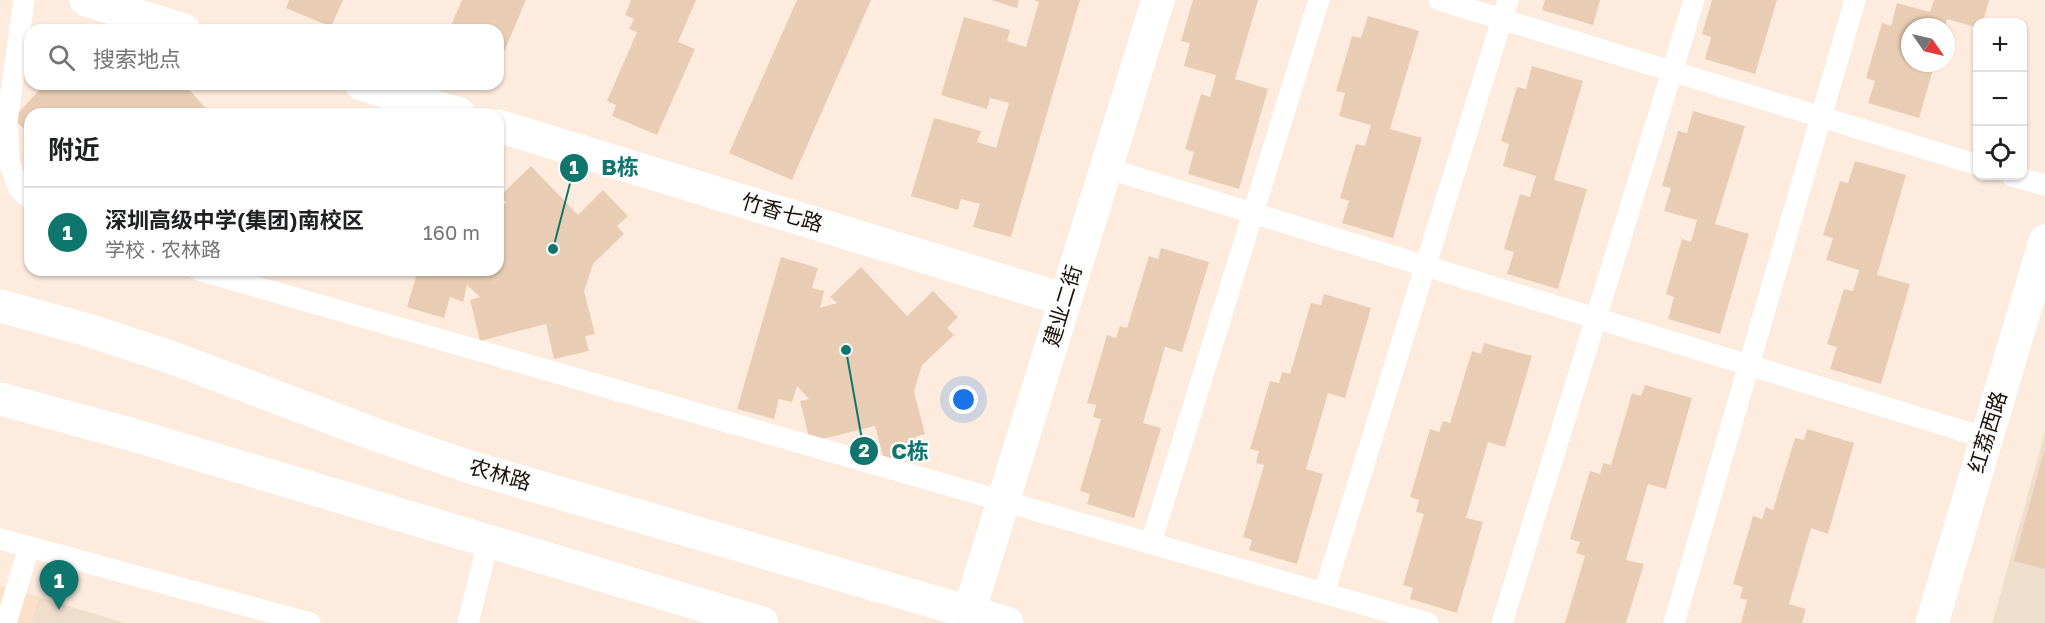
<!DOCTYPE html>
<html lang="zh">
<head>
<meta charset="utf-8">
<style>
	:root { --surface:#fff; --page:#f2f2f2; --text:#202124; --muted:#757577; --line:#e0e0e0; --accent:#0f766e }
	body { margin:0; font-family:"Golos Text","Noto Sans SC",sans-serif; background:var(--page); color:var(--text) }
	.controls { position:absolute; right:18px; top:18px; display:grid; overflow:hidden; border-radius:12px; box-shadow:0 2px 4px #0004 }
	.controls button { width:54px; height:54px; display:grid; place-items:center; padding:0; border:0; border-bottom:2px solid var(--line); background:var(--surface); color:var(--text); font:30px sans-serif }
	.compass { position:absolute; left:1901px; top:18px; width:54px; height:54px; border-radius:50%; background:var(--surface); box-shadow:0 2px 4px #0004; rotate:124deg }
	.you { position:absolute; left:964px; top:400px; width:21px; height:21px; margin:-15px; border:4px solid #fff; border-radius:50%; background:#1a73e8; box-shadow:0 0 0 9px #1a73e833 }
	.badge { display:grid; place-items:center; width:39px; height:39px; border-radius:50%; background:var(--accent); color:#fff; font-size:20px; font-weight:700 }
	.pin { position:absolute; translate:-50% -50px; filter:drop-shadow(0 2px 3px #0008) }
	.pin::after { content:''; position:absolute; top:32px; width:21px; height:18px; background:inherit; clip-path:polygon(0 0,100% 0,50% 100%) }
	.list { margin:0; padding:0; list-style:none }
	h2 { display:flex; justify-content:space-between; align-items:center; height:78px; margin:0; padding:0 24px; font-size:26px }
	h2 small { font-size:20px; font-weight:400; color:var(--muted) }
	.list li { display:grid; grid-template-columns:39px 1fr auto; gap:18px; align-items:center; box-sizing:border-box; height:90px; padding:0 24px; border-top:2px solid var(--line) }
	.list b { display:block; font-size:22px; white-space:nowrap }
	.list p { margin:0; font-size:20px; white-space:nowrap; color:var(--muted) }
	.list em { font-size:20px; font-style:normal; color:var(--muted) }
	.icon { flex:none; width:33px; height:33px; fill:none; stroke:currentColor; stroke-width:2; stroke-linecap:round; stroke-linejoin:round }
	.map { position:relative; flex:none; width:2045px; height:623px; overflow:hidden }
	.search { position:absolute; background:var(--surface); box-shadow:0 2px 4px #0004; left:24px; top:24px; width:480px; height:66px; display:flex; align-items:center; gap:15px; box-sizing:border-box; padding:0 21px; border-radius:18px; color:var(--muted); font-size:22px }
	.panel { position:absolute; background:var(--surface); box-shadow:0 2px 4px #0004; left:24px; top:108px; width:480px; height:168px; border-radius:18px }
	.map>svg:first-child { display:block }
	.built { fill:#fce1c8 }
	.education { fill:#efdecc }
	.building { fill:#e8cdb4 }
	.lines { fill:none; stroke-linecap:round; stroke-linejoin:round }
	.lane { stroke:#fff; stroke-width:21 }
	.street { stroke:#fff; stroke-width:33 }
	.secondary { stroke:#fff; stroke-width:33 }
	.labels { text-anchor:middle; stroke-width:4.5; stroke-linejoin:round; paint-order:stroke }
	.street-label { font-size:21px; fill:#1b1209; stroke:#fcfcfc }
	.leader { fill:none; stroke:#0f766e; stroke-width:2 }
	.callout-dot { fill:#0f766e; stroke:#fcfcfc; stroke-width:2 }
	.mark-label { font-size:18px; text-anchor:middle; font-weight:bold; fill:#fff }
	.callout-label { font-size:22px; text-anchor:middle; font-weight:bold; fill:#0f766e; stroke:#fcfcfc; stroke-width:4.5; stroke-linejoin:round; paint-order:stroke }
</style>
</head>
<body>
<div class="map">
<svg width="2045" height="623" viewBox="0 0 2045 623">
	<rect width="100%" height="100%" fill="#fdecdd"/>
	<polygon class="built" points="0,586 39,597 31,623 0,623"/>
	<g class="education">
		<polygon points="2045,432 2045,623 1992,623 1993,621"/>
		<polygon points="39,597 125,623 31,623"/>
	</g>
	<g class="building">
		<polygon points="289,0 343,0 331,27 286,8"/>
		<polygon points="462,0 526,0 498,66 498,30 449,30"/>
		<polygon points="631,0 696,0 678,42 695,49 657,135 612,116 616,105 607,101 637,32 629,29 634,19 625,15"/>
		<polygon points="797,0 871,0 792,180 729,153"/>
		<polygon points="991,0 1019,0 1017,8"/>
		<polygon points="1034,0 1080,0 1011,237 973,227 980,204 961,199 958,210 911,196 934,118 981,131 977,142 996,148 1009,103 990,98 987,109 941,95 964,17 1010,30 1007,41 1026,47 1039,2"/>
		<polygon points="1193,0 1258,0 1235,79 1268,89 1239,189 1188,174 1194,152 1185,149 1201,94 1210,97 1216,75 1184,66 1190,43 1181,41"/>
		<polygon points="1545,0 1600,0 1593,25 1542,10"/>
		<polygon points="1712,0 1777,0 1755,74 1705,59 1711,37 1702,34"/>
		<polygon points="1934,0 1989,0 1983,22 1978,22 1978,28 1947,19 1945,27 1910,27 1910,63 1935,63 1919,118 1868,103 1875,81 1866,78 1882,23 1891,26 1897,3 1930,12"/>
		<polygon points="1368,16 1419,31 1390,129 1422,138 1393,238 1342,223 1349,201 1340,198 1356,144 1365,146 1371,125 1339,116 1345,93 1336,91 1352,36 1361,38"/>
		<polygon points="67,25 85,29 85,30 65,30"/>
		<polygon points="1532,66 1583,81 1554,180 1587,189 1558,289 1507,274 1514,252 1504,249 1520,194 1530,197 1536,176 1503,166 1509,144 1501,141 1517,87 1526,89"/>
		<polygon points="34,84 184,84 211,114 30,114 30,134 13,119 40,89"/>
		<polygon points="1693,111 1745,126 1715,224 1749,234 1720,334 1668,319 1674,297 1666,294 1682,239 1691,242 1697,220 1664,211 1671,188 1662,186 1678,131 1687,133"/>
		<polygon points="1855,161 1906,175 1877,275 1910,284 1881,384 1830,369 1837,347 1827,344 1844,289 1853,291 1859,270 1826,260 1833,238 1823,235 1840,181 1848,183"/>
		<polygon points="531,166 578,215 603,190 628,216 617,226 624,234 593,264 584,291 595,334 585,336 589,351 554,359 546,324 480,341 470,300 480,297 467,285 463,302 450,297 444,318 407,307 418,270 498,270 498,205 507,203 500,196"/>
		<polygon points="1161,248 1209,262 1182,352 1165,347 1143,423 1161,428 1134,518 1087,504 1090,494 1080,491 1101,419 1093,417 1096,405 1087,403 1107,335 1116,338 1120,326 1127,328 1149,256 1158,259"/>
		<polygon points="781,257 818,268 812,288 824,291 820,308 837,303 830,297 861,267 907,316 933,291 958,317 947,328 954,335 922,365 914,392 925,434 915,437 918,452 884,460 875,426 810,442 800,401 809,399 797,386 792,402 779,399 774,419 737,409"/>
		<polygon points="1324,294 1371,308 1345,398 1328,393 1306,469 1323,474 1297,564 1249,550 1252,540 1243,537 1264,465 1256,463 1259,451 1250,449 1270,381 1279,383 1282,372 1290,374 1311,303 1321,305"/>
		<polygon points="1484,343 1532,356 1505,447 1488,442 1466,518 1483,522 1457,613 1410,599 1413,588 1403,585 1424,514 1416,512 1419,500 1410,497 1430,429 1439,432 1443,421 1450,423 1472,351 1481,354"/>
		<polygon points="1645,385 1692,398 1666,489 1648,484 1626,560 1644,564 1626,623 1565,623 1585,556 1576,553 1580,542 1570,539 1590,471 1600,474 1603,463 1611,465 1632,393 1641,396"/>
		<polygon points="1807,429 1854,443 1828,534 1811,528 1789,604 1806,609 1802,623 1741,623 1747,600 1740,598 1743,587 1733,584 1753,516 1762,519 1766,507 1773,510 1795,438 1804,440"/>
		<polygon points="2044,451 2045,451 2045,569 2014,561"/>
	</g>
	<g class="lines">
		<g class="lane">
			<polyline points="24,0 7,122 9,162 19,189 30,199"/>
			<polyline points="1439,0 1978,165"/>
			<polyline points="1106,168 1986,438"/>
			<polyline points="2012,176 2045,185"/>
			<polyline points="198,270 1428,623"/>
			<polyline points="0,539 310,623"/>
			<polyline points="1151,543 1319,0"/>
			<polyline points="1324,593 1508,0"/>
			<polyline points="6,623 29,547"/>
			<polyline points="468,623 488,542"/>
			<polyline points="1502,623 1694,0"/>
			<polyline points="1674,623 1855,0"/>
		</g>
		<g class="street">
			<polyline points="86,0 184,30"/>
			<polyline points="361,84 459,114"/>
			<polyline points="498,126 1065,300"/>
			<polyline points="969,612 1158,0"/>
		</g>
		<g class="secondary">
			<polyline points="0,306 88,330 170,357 379,436 470,467 1007,623"/>
			<polyline points="0,399 137,436 762,623"/>
			<polyline points="1932,623 2045,241"/>
		</g>
	</g>
	<g class="labels">
		<g class="street-label">
			<text transform="translate(782 213) rotate(17)" y="7">竹香七路</text>
			<text transform="translate(1063 306) rotate(-73)" y="7">建业二街</text>
			<text transform="translate(1988 432) rotate(-73)" y="7">红荔西路</text>
			<text transform="translate(500 475) rotate(16)" y="7">农林路</text>
		</g>
	</g>
	<path class="leader" d="M553 249L574 168M846 350L864 451"/>
	<g class="callout-dot">
		<circle cx="553" cy="249" r="6"/>
		<circle cx="846" cy="350" r="6"/>
		<circle cx="574" cy="168" r="15"/>
		<circle cx="864" cy="451" r="15"/>
	</g>
	<g class="mark-label">
		<text x="574" y="174">1</text>
		<text x="864" y="457">2</text>
	</g>
	<g class="callout-label">
		<text x="620" y="175">B栋</text>
		<text x="910" y="459">C栋</text>
	</g>
</svg>
<div class="controls">
<button>+</button>
<button>−</button>
<button><svg class="icon" aria-label="locate" viewBox="0 0 24 24"><circle cx="12" cy="12" r="6"/><path d="M12 2v4M12 18v4M2 12h4M18 12h4"/></svg></button>
</div>
<svg class="compass" viewBox="-18 -18 36 36"><path d="M0-13l5 13h-10z" fill="#e53935"/><path d="M0 13l5-13h-10z" fill="#757577"/></svg>
<div class="you"></div>
<div class="pin badge" style="left:59px;top:610px">1</div>
<div class="search"><svg class="icon" aria-label="search" viewBox="0 0 24 24"><circle cx="10" cy="10" r="6"/><path d="M15 15l6 6"/></svg>搜索地点</div>
<section class="panel">
<h2>附近<small></small></h2>
<ul class="list">
<li><span class="badge">1</span><div><b>深圳高级中学(集团)南校区</b><p>学校 · 农林路</p></div><em>160 m</em></li>
</ul>
</section>
</div>
</body>
</html>
